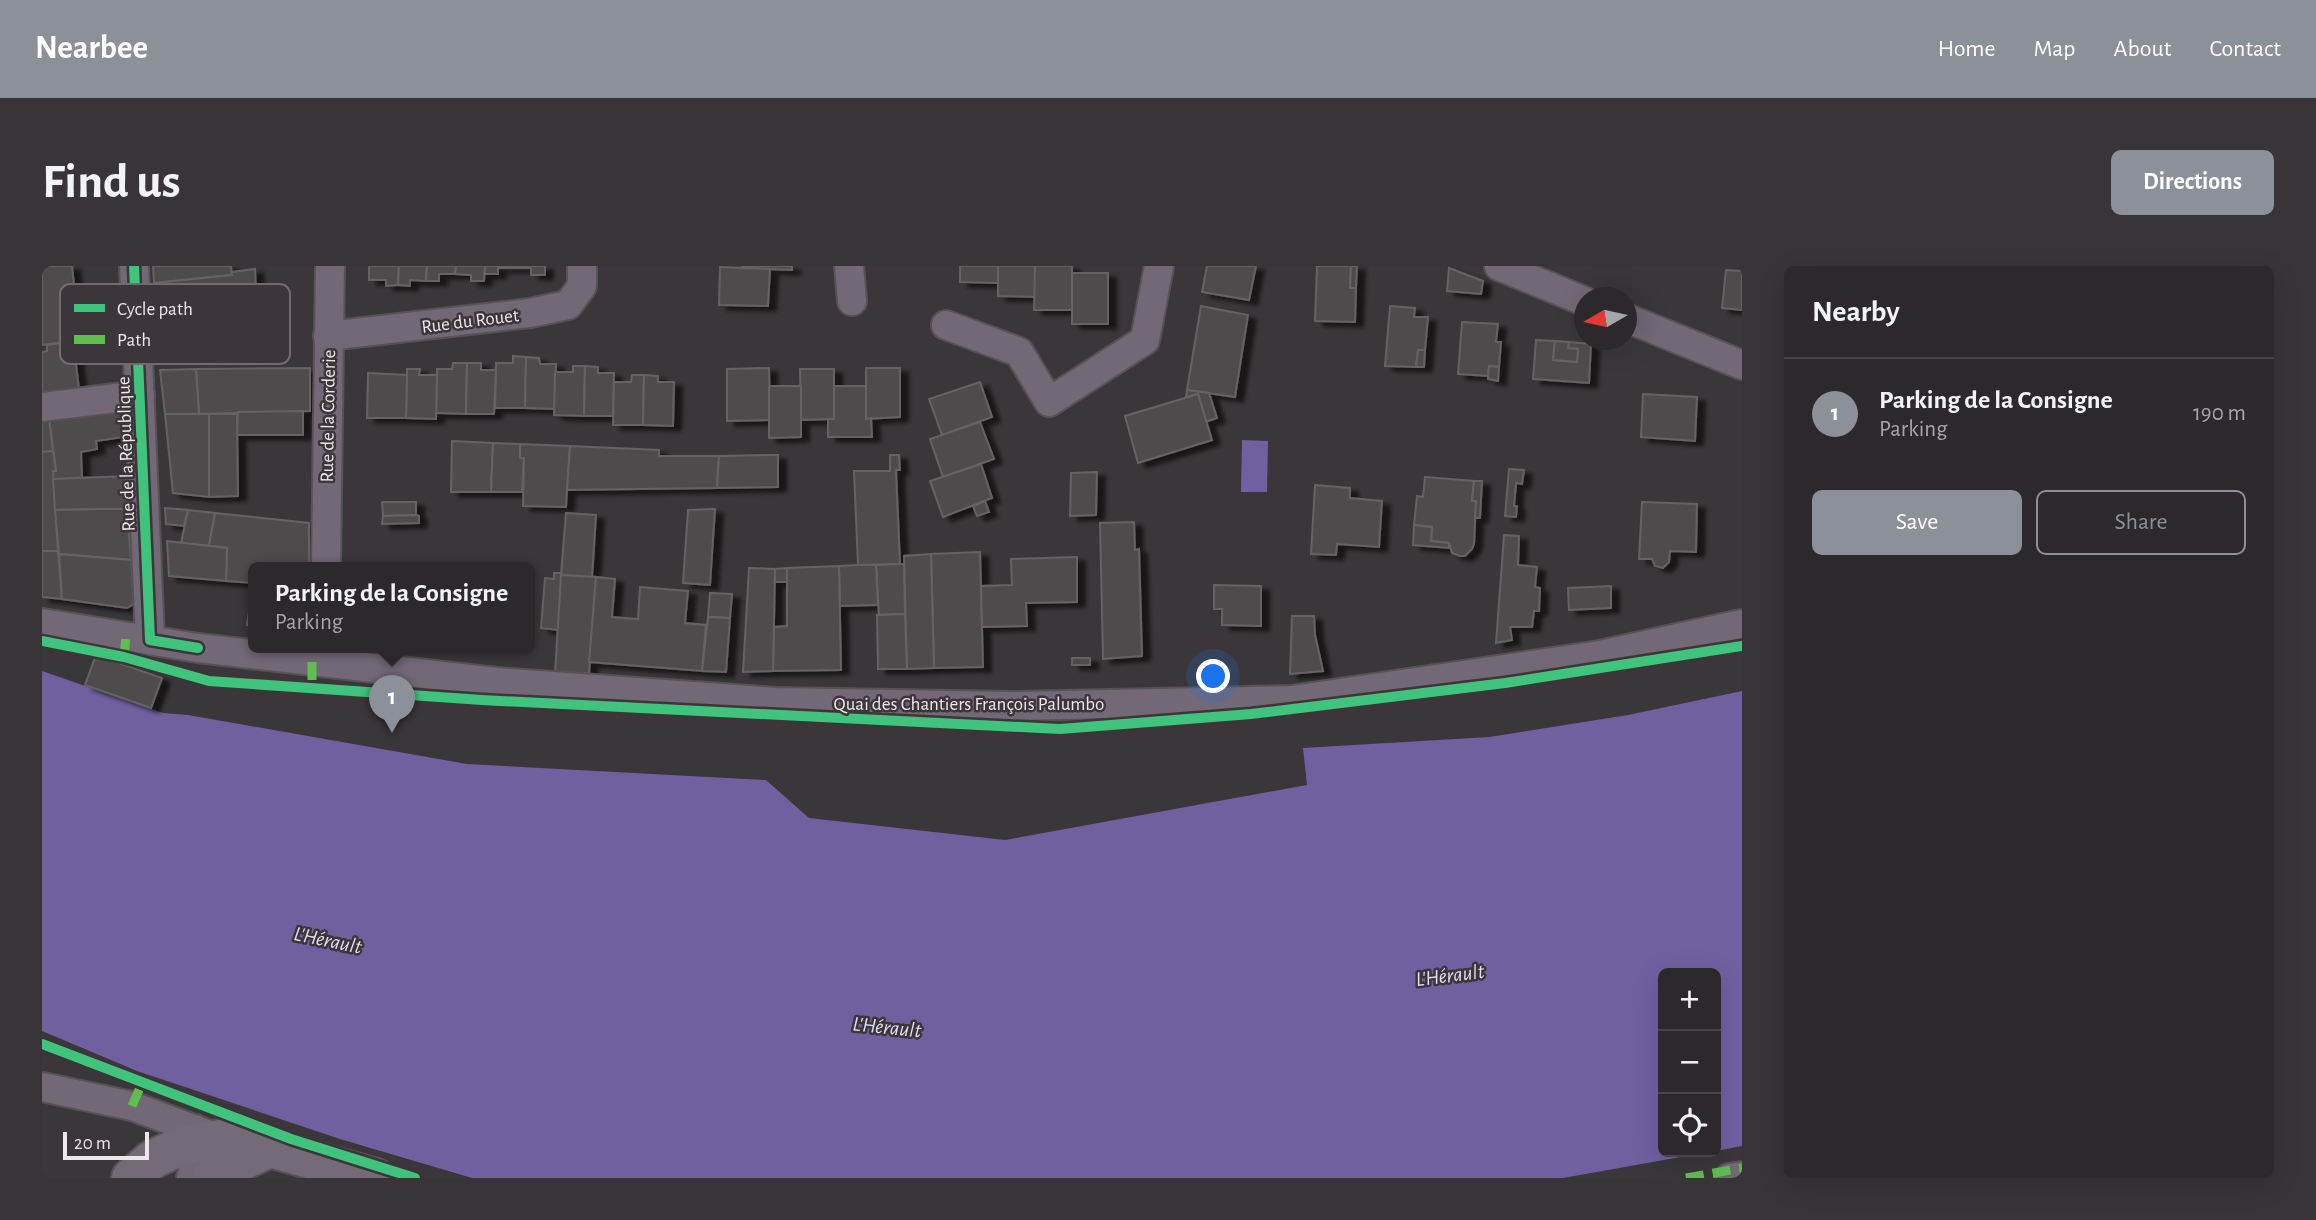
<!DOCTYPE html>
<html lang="en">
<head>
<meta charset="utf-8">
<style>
	:root { --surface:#2c282b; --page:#383437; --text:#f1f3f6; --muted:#a6a6a9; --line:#484447; --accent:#8c9099 }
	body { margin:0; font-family:"Alegreya Sans",sans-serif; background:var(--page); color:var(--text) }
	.controls { position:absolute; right:21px; bottom:21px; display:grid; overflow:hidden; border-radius:10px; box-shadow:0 7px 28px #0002 }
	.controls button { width:63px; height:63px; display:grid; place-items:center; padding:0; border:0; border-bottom:2px solid var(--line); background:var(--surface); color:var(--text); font:35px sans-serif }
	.compass { position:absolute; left:1532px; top:21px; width:63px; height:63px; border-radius:50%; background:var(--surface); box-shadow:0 7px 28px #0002; rotate:261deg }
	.scale { position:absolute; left:21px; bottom:18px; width:86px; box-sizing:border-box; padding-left:7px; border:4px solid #ece7ea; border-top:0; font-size:19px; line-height:24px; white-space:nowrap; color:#ece7ea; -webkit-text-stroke:5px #3c353a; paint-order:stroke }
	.you { position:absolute; left:1172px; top:411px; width:24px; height:24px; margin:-18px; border:5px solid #fff; border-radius:50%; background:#1a73e8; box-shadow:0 0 0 10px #1a73e833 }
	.badge { display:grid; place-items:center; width:46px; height:46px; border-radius:50%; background:var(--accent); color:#fff; font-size:23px; font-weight:700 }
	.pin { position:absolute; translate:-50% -58px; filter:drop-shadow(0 2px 4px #0008) }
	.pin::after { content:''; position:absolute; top:37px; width:24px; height:21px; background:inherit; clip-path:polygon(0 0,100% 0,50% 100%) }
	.popup { position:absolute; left:206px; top:296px; width:287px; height:91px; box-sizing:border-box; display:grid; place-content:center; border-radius:10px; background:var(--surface); filter:drop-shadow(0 2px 5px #0005); font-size:23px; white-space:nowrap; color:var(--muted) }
	.popup b { font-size:26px; color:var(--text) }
	.popup::after { content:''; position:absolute; left:50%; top:100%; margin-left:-14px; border:14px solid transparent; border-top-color:var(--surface) }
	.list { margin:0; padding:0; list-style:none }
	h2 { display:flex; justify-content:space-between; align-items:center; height:91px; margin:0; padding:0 28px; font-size:30px }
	h2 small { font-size:23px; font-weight:400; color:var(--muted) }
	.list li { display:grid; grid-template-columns:46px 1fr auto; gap:21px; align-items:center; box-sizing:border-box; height:112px; padding:0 28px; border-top:2px solid var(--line) }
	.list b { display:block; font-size:26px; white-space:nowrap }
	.list p { margin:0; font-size:23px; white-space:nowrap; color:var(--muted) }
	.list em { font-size:23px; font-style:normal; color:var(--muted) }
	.actions { display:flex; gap:14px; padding:21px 28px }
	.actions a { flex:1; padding:16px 0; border:2px solid var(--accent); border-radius:10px; text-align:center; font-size:24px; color:var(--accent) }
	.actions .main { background:var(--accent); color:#fff }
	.icon { flex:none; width:38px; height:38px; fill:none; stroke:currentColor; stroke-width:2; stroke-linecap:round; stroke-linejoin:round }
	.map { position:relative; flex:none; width:1700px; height:912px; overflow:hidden; border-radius:10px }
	header { display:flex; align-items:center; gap:42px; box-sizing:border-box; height:98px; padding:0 35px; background:var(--accent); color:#fff }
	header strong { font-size:33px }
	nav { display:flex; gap:38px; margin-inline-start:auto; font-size:24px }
	.intro { display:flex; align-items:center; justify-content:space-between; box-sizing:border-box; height:168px; padding:0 42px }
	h1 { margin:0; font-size:49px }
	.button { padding:18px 32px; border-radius:10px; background:var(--accent); color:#fff; font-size:24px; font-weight:700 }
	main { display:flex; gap:42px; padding:0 42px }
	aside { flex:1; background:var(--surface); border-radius:10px; box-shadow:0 7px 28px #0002 }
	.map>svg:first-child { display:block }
	.water { fill:#7060a0 }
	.building { fill:#504c4e; stroke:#666264; stroke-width:2; filter:url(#shadow) }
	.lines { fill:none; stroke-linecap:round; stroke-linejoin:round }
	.minor-casing { stroke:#565355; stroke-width:32 }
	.secondary-casing { stroke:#565355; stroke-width:42 }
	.minor { stroke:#726876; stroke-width:28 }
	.secondary { stroke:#756a78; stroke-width:38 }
	.quiet { stroke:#5fbe4e; stroke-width:9; stroke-dasharray:18 9; stroke-linecap:butt }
	.cycleway-casing { stroke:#3c353a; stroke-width:15 }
	.cycleway { stroke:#40c37c; stroke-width:10 }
	.labels { text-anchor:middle; stroke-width:5; stroke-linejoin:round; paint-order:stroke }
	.street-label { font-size:19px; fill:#ece7ea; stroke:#3c353a }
	.water-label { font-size:21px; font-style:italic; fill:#e3dff4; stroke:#3c353a }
	.key { fill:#3c353a; stroke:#716a6f; stroke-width:2 }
	.key-label { font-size:19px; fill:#ece7ea }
</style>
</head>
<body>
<header>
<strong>Nearbee</strong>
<nav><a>Home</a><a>Map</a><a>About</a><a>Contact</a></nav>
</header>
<div class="intro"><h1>Find us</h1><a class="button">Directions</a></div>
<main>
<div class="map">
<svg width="1700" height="912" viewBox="0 0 1700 912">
	<defs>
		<filter id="shadow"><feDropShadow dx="8" dy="4.5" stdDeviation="2" flood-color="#0009"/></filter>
	</defs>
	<rect width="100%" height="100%" fill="#3b3639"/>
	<g class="water">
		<polygon points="1200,174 1226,175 1225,226 1199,226"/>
		<polygon points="0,405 121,447 146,449 425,498 724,514 767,552 963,574 1265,519 1261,482 1447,471 1586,449 1700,425 1700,880 1674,885 1674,707 1621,707 1621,886 1667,886 1521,912 430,912 298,873 95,805 0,765"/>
	</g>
	<g class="building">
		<polygon points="0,0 30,0 38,74 0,79"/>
		<polygon points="111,0 189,0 190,9 112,17"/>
		<polygon points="327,0 357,0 356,19 344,20 344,14 327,14"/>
		<polygon points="357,0 385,0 384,15 368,14 368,20 356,19"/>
		<polygon points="385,0 414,0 413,8 397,8 397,15 384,15"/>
		<polygon points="414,0 443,0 442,15 429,15 429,9 413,8"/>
		<polygon points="443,0 472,0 472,2 456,2 456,8 443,8"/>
		<polygon points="472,0 503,0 503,9 489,9 489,2 472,2"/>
		<polygon points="700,0 750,0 750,4 700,2"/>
		<polygon points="918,0 956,0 956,17 918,16"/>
		<polygon points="956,0 993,0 993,31 956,30"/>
		<polygon points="993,0 1030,0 1030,44 992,44"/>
		<polygon points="1165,0 1214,0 1207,34 1160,26"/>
		<polygon points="1275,0 1309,0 1308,22 1314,22 1313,56 1273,55"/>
		<polygon points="1309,0 1315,0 1314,22 1308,22"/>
		<polygon points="678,1 728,3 726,40 677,39"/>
		<polygon points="1407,2 1441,15 1439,28 1405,25"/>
		<polygon points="213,3 214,28 224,27 225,37 113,39 112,17 190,9 189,6"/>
		<polygon points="1684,4 1700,5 1700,44 1680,42"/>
		<rect x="1030" y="7" width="36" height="51"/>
		<polygon points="187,37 188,73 157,74 156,38"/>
		<polygon points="156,38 157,74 116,74 113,39"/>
		<polygon points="1159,40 1206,49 1193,131 1145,124"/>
		<polygon points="1348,40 1373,42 1372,51 1386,51 1383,84 1376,84 1374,101 1343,100"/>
		<polygon points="1420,56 1456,58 1454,76 1459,76 1457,101 1447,100 1446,110 1416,108"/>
		<polygon points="67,70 67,79 50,81 49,73"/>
		<polygon points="1494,74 1513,75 1511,94 1535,96 1536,83 1526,82 1527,76 1549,78 1547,117 1491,113"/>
		<polygon points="31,75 37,123 0,128 0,86 5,85 5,79"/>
		<polygon points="1513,75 1527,76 1526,82 1536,83 1535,96 1511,94"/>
		<polygon points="1376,84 1383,84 1382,101 1374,101"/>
		<polygon points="471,90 484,91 483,142 453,142 454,97 471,97"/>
		<polygon points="484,91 497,92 498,98 514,98 513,143 483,142"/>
		<polygon points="411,97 425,97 424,148 394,147 395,103 410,103"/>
		<polygon points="425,97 439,97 439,104 454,104 452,148 424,148"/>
		<polygon points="531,100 543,100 542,150 512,149 513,106 531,106"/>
		<polygon points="543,100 556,101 556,107 572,107 571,150 542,150"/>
		<polygon points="1447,100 1457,101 1456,115 1446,113"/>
		<polygon points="268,102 268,145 157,148 154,103"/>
		<polygon points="727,102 728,154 685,155 685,103"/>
		<polygon points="824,102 858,102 858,151 824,153"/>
		<polygon points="154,103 157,148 123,148 118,104"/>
		<polygon points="365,103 378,103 377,109 395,109 394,153 364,152"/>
		<polygon points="758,103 792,103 792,153 759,154"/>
		<polygon points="326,107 365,109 364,152 325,152"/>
		<polygon points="590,109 602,109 601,159 571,159 572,116 589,116"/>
		<polygon points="602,109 616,110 616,116 632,116 631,160 601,159"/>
		<polygon points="938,116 950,151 900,169 887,133"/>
		<polygon points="727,120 759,120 759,171 727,172"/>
		<polygon points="792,120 824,120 824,153 829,152 830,171 786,171 786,153 792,153"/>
		<polygon points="1145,124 1167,127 1175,152 1164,156 1156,128 1144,131"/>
		<polygon points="1156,128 1170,174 1096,197 1083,150"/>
		<polygon points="1601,128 1655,131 1653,175 1599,171"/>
		<polygon points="80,143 82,171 54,175 55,183 39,186 40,213 11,213 11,205 14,205 7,153"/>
		<polygon points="261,145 261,169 195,169 196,146"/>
		<polygon points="123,148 167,148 167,231 131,227"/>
		<polygon points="167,148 195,148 196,230 167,231"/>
		<polygon points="0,153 7,153 11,185 0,186"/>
		<polygon points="938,156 952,193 901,211 888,173"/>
		<polygon points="410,175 451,177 449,226 409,226"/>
		<polygon points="451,177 478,178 478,192 482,192 480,226 449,226"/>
		<polygon points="478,178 528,180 524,241 481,240 482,192 478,192"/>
		<polygon points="528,180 617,184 617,190 677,190 675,222 525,224"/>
		<polygon points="11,185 14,205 11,205 16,285 0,285 0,186"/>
		<polygon points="728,189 736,189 736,221 675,222 677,190"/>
		<polygon points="848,189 857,189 858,204 854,204 858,298 816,299 812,205 848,205"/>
		<polygon points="939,198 950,232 901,251 888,215"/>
		<polygon points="1467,203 1482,204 1480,218 1474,217 1472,240 1475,240 1474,251 1463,250"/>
		<polygon points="1055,206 1054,249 1028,250 1029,207"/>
		<polygon points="84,210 85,243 13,244 11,213"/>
		<polygon points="1383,211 1432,215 1430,235 1434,235 1432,278 1430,283 1423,290 1418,290 1410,287 1407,277 1389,275 1390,261 1372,259 1375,230 1381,231"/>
		<polygon points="1432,215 1440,215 1438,252 1433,252 1434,235 1430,235"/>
		<polygon points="1273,219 1308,222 1308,232 1340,235 1337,281 1295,278 1294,289 1269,288"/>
		<polygon points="943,235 947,246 935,250 931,240"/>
		<polygon points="340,236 374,236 374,249 341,250"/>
		<polygon points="1600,236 1655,238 1654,286 1628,285 1627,296 1621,302 1613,300 1610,293 1597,293"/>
		<polygon points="123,242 146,244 142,260 124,258"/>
		<polygon points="59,243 85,243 89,294 17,288 13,244"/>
		<polygon points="673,243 668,319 641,317 646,244"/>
		<polygon points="146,244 173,247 167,280 139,277"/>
		<polygon points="173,247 267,257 267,301 212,301 212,317 184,315 185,282 167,280"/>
		<polygon points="524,247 554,249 550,312 519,309"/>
		<polygon points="374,249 377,250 377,257 340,258 341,250"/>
		<polygon points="1092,256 1093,284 1097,283 1100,390 1061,393 1058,257"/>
		<polygon points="1372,259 1390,261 1389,275 1407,277 1407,282 1371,279"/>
		<polygon points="1462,269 1477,270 1476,299 1495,301 1493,321 1498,322 1497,345 1492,345 1490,361 1468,361 1470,374 1454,377"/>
		<polygon points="125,275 185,282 184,315 127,310"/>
		<polygon points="0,285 16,285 20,333 0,331"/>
		<polygon points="938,286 941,401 892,402 889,288"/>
		<polygon points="17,288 89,294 92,335 90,339 85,342 20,333"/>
		<polygon points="889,288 892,402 865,403 862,290"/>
		<polygon points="1035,291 1035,336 984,337 985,360 940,361 939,320 970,319 969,293"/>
		<polygon points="858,298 862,298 863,348 837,349 834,299"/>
		<polygon points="816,299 834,299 836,339 798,340 797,300"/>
		<polygon points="797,300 799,404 731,405 732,361 745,360 745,302"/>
		<polygon points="707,302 733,303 731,405 701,406"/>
		<polygon points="745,302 745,316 733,316 733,303"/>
		<polygon points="512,307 520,307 516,364 499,362 503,312 512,313"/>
		<polygon points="519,309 554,311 547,409 513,408"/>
		<polygon points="554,311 573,313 570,351 596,353 598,321 646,325 643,357 664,359 660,405 547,396"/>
		<polygon points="211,317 212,317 212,359 205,359"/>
		<polygon points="1172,319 1219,320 1219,360 1180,359 1180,343 1172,343"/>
		<polygon points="1569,320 1569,342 1527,344 1526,322"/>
		<polygon points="668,327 690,328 688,352 666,351"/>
		<polygon points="863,348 865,403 836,403 835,349"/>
		<polygon points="1250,350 1272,350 1273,369 1281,405 1248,408"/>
		<polygon points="666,351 688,352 684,406 660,405"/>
		<polygon points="54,389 120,412 109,442 43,419"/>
		<rect x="1030" y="392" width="18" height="7"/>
	</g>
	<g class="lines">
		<defs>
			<g id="minor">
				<polyline points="92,0 108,374"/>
				<polyline points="807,0 810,35"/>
				<polyline points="1457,0 1542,35"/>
				<polyline points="1584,52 1700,99"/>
				<polyline points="904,59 977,86 1007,136 1103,74 1117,0"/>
				<polyline points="286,70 488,47 526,39 540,20 540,0"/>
				<polyline points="0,141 98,129"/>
				<polyline points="284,301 288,0"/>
				<polyline points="0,357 156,382 454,416 734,436 972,440 1250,434 1558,389 1700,358"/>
				<polyline points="0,821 90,840 178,873"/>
				<polyline points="149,912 156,888 153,863"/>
				<polyline points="1687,912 1700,910"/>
			</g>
			<g id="secondary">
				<polyline points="89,912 111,893 139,880 178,873 228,882 334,912"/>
				<polyline points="170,912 189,900 228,882"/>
			</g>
		</defs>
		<use href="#minor" class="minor-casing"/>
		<use href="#secondary" class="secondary-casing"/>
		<use href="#minor" class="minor"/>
		<use href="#secondary" class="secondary"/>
		<g class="quiet">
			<polyline points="82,391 84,370"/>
			<polyline points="270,396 270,424"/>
			<polyline points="90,840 100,817"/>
			<polyline points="1644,912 1700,902"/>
		</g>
		<defs>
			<g id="cycleway">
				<polyline points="92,0 108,374 156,382"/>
				<polyline points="0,375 82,391 167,415 440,434 1018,463 1209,448 1463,417 1700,380"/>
				<polyline points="0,778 249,873 373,912"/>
			</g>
		</defs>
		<use href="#cycleway" class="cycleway-casing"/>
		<use href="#cycleway" class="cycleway"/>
	</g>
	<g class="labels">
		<g class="street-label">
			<text transform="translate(428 54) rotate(-7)" y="7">Rue du Rouet</text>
			<text transform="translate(285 150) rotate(-89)" y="7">Rue de la Corderie</text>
			<text transform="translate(83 188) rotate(-92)" y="7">Rue de la République</text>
			<text x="927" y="444">Quai des Chantiers François Palumbo</text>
		</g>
		<g class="water-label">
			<text transform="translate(286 674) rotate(12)" y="7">L'Hérault</text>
			<text transform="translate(1408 709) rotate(-7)" y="7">L'Hérault</text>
			<text transform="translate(845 761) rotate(6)" y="7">L'Hérault</text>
		</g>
	</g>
	<rect x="18" y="18" width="230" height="80" rx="10" class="key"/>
	<rect x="32" y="38" width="31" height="8" fill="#40c37c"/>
	<rect x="32" y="69" width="31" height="9" fill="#5fbe4e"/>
	<g class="key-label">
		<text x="75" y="49">Cycle path</text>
		<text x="75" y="80">Path</text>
	</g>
</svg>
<div class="controls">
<button>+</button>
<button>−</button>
<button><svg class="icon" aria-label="locate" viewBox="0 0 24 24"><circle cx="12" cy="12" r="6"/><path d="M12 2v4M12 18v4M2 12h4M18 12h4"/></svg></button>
</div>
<svg class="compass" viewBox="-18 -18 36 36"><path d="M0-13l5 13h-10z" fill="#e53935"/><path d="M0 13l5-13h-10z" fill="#a6a6a9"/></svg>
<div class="scale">20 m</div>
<div class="you"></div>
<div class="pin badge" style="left:350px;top:467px">1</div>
<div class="popup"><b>Parking de la Consigne</b>Parking</div>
</div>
<aside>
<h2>Nearby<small></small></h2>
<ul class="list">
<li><span class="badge">1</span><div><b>Parking de la Consigne</b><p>Parking</p></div><em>190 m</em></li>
</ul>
<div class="actions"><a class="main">Save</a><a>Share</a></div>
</aside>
</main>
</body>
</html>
